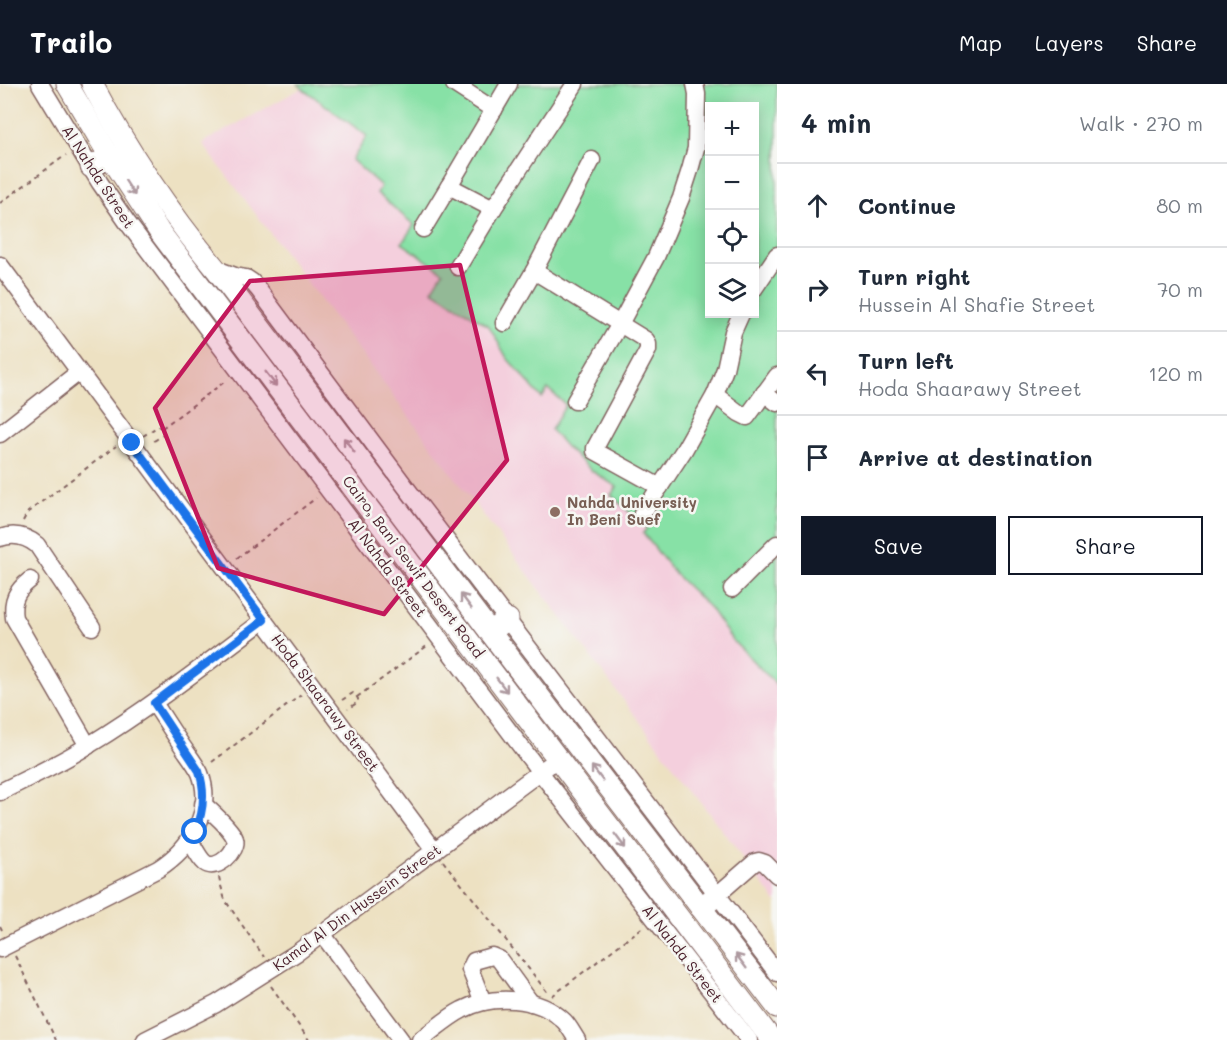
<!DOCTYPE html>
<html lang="en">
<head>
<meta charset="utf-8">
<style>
	:root { --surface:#fff; --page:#f6f6f7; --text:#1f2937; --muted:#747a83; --line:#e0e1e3; --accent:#111827 }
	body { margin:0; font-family:Mali,sans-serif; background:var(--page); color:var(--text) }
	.controls { position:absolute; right:18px; top:18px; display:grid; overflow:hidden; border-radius:0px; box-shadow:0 3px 15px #0003 }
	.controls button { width:54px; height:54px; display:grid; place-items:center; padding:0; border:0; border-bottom:2px solid var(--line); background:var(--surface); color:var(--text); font:30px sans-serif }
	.stop { position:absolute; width:18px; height:18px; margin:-14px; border:4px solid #1a73e8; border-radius:50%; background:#fff }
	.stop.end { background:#1a73e8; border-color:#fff; box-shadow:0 2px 6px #0008 }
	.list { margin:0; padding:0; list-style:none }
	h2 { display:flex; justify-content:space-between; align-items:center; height:78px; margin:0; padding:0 24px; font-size:26px }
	h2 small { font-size:20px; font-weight:400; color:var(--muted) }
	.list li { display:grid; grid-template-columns:39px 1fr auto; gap:18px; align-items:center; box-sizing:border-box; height:84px; padding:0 24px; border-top:2px solid var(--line) }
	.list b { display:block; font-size:22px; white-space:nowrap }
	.list p { margin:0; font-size:20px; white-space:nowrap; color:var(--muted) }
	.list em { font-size:20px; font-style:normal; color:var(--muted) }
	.actions { display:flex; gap:12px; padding:18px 24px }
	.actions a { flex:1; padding:14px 0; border:2px solid var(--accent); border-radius:0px; text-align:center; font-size:21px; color:var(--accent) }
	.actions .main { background:var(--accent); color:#fff }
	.icon { flex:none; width:33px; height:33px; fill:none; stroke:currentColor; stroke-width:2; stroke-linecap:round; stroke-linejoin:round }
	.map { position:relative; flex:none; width:777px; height:956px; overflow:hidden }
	header { display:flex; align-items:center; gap:36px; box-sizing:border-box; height:84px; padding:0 30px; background:var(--accent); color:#fff }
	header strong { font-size:28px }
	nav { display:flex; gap:33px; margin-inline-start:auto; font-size:21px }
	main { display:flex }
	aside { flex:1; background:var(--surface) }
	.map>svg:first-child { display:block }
	.built { fill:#f4cfdd }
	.green { fill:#87e1a6; stroke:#688068; stroke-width:1.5; fill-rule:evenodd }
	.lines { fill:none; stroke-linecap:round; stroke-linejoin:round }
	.minor-casing { stroke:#836360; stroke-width:19 }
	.major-casing { stroke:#836360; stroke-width:23 }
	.path { stroke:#836360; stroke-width:2; stroke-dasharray:4.5 4.5; stroke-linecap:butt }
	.minor { stroke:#fff; stroke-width:16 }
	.major { stroke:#fff; stroke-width:21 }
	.oneway { stroke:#ae9aa0 }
	.route { stroke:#1a73e8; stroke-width:8 }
	.marked { fill:#c2185b; fill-opacity:0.2; stroke:#c2185b; stroke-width:4.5; stroke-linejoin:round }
	.education-dot { fill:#8d6e63; stroke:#f6f6f2; stroke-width:2 }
	.labels { text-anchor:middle; stroke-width:5; stroke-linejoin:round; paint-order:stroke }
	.street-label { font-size:15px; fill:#4a1f2b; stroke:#f6f6f2 }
	.education-label { font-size:15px; font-weight:bold; fill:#785e54; stroke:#f6f6f2; text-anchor:start }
</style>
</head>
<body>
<header>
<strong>Trailo</strong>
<nav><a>Map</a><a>Layers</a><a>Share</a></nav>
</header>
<main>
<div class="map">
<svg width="777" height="956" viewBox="0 0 777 956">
	<rect width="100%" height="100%" fill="#f6f6f2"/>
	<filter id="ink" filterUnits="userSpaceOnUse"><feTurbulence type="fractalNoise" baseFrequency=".0167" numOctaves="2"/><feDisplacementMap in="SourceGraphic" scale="12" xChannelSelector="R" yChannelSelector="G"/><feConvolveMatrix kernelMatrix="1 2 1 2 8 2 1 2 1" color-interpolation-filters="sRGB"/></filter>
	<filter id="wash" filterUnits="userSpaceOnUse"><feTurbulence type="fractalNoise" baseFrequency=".008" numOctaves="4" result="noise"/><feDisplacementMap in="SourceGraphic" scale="24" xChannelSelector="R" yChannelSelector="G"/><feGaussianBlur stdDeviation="1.35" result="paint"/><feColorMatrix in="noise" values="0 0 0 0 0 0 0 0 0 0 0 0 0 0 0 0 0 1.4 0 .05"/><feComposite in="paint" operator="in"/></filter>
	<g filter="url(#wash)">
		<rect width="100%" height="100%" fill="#ede1c2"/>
		<polygon class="built" points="302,4 367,52 352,76 381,102 378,110 414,141 402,160 444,188 433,206 489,242 507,274 542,313 548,305 566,321 592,387 617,403 611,411 647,445 643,450 675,490 710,524 732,556 777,601 777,819 202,59"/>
		<path class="green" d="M298,0H777V601L732,556L710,524L675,490L643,449L647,444L611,411L617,403L592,387L568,365L551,346L566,321L548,305L542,314L507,274L489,242L432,206L443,188L402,159L414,141L377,109L381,102L352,76L367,52L302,4ZM710,22H754V230H710Z"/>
	</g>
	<g filter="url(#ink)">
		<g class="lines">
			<defs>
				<g id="minor">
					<polyline points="40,0 100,99 127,138 540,688 749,956"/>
					<polyline points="454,0 494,26"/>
					<polyline points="449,102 509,0"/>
					<polyline points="423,145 449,102 493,125"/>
					<polyline points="0,181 435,767"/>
					<polyline points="458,183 493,125 575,0"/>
					<polyline points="216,185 235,192 246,194 252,198 258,205 405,402 777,889"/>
					<polyline points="534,187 592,76"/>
					<polyline points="754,205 777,171"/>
					<polyline points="504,239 534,187 646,256 648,260 648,266 595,364 595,367 660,403"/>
					<polyline points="764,309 777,319"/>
					<polyline points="715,311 739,329 747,333 777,292"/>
					<polyline points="575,317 620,240 656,173 681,114 690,86 696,64 697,10 695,0"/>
					<polyline points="0,350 79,288"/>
					<polyline points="642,430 684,366 715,311 725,285 733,248 741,230"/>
					<path d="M0,454C14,449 26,452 37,461L92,543"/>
					<path d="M30,496C17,506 11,516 14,534L88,662"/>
					<polyline points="732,505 777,460"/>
					<path d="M0,708C30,693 61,679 89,661C150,624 207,579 264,536"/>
					<path d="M190,756C194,763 199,774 205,779C217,788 239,766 235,755C232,746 211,727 203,720"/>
					<polyline points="717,811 755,778 759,777 765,779 777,791"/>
					<polyline points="323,851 401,956"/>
					<path d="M0,865L158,785C189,765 215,728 200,689C196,681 190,673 185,666C174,650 164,634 154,619"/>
					<polyline points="483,918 470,885 474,877 492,872 499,875 531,919"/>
					<polyline points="145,956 216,920 298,868 548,682"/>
					<path d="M420,956C434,946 448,933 462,926C492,910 539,912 564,937C569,942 573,950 577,956"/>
				</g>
				<g id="major">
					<polyline points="67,0 106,66 159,147 558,675 772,956"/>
					<path d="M92,0C127,66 168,127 216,185L490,548L777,923"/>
					<polyline points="91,83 110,72"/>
					<polyline points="490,548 508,535"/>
					<polyline points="701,824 717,811"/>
				</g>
			</defs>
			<use href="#minor" class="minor-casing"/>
			<use href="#major" class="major-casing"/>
			<g class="path">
				<polyline points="0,119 66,71"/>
				<polyline points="162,344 227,296"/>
				<polyline points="143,352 157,343 161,343 164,347 163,351 151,359"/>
				<polyline points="23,437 28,428 116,362"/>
				<polyline points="237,474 316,414"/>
				<polyline points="357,613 427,562"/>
				<polyline points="342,616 353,609 355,610 358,615 358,618 348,625"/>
				<polyline points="212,678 301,611"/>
				<polyline points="443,777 548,909"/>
				<polyline points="219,793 221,802 225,816 264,873"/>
				<polyline points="0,842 3,848"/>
				<polyline points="15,872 56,956"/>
				<polyline points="271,902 309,956"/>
				<polyline points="552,912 643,843"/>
			</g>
			<use href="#minor" class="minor"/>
			<use href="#major" class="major"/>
		</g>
		<defs><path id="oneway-shaft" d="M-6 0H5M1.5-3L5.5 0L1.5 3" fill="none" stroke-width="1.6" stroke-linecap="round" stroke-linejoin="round" transform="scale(1.5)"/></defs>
		<g class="oneway">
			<use href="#oneway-shaft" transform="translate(130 104) rotate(57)"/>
			<use href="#oneway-shaft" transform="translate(271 295) rotate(53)"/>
			<use href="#oneway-shaft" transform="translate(349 361) rotate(-127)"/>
			<use href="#oneway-shaft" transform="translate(466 517) rotate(-127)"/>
			<use href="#oneway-shaft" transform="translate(502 601) rotate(53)"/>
			<use href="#oneway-shaft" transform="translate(597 689) rotate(-127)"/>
			<use href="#oneway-shaft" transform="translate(620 757) rotate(53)"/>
			<use href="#oneway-shaft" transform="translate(741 877) rotate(-127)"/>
		</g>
	</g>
	<g class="lines" filter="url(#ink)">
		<path class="route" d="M132,359L264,536L154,619L199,687C206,709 204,728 195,748"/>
	</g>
	<path class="marked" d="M460,181L507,376L384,530L218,484L155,324L250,197Z"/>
	<circle class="education-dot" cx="555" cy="428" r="6"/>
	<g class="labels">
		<g class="street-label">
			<text transform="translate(98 93) rotate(57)" y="5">Al Nahda Street</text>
			<text transform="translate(413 483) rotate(53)" y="5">Cairo, Bani Sewif Desert Road</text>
			<text transform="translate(387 484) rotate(53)" y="5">Al Nahda Street</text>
			<text transform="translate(325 619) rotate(53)" y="5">Hoda Shaarawy Street</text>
			<text transform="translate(357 824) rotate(-36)" y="5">Kamal Al Din Hussein Street</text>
			<text transform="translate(682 870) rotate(52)" y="5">Al Nahda Street</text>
		</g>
		<g class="education-label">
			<text x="567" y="424">Nahda University<tspan x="567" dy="17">In Beni Suef</tspan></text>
		</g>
	</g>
</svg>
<div class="controls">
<button>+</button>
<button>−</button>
<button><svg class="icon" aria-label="locate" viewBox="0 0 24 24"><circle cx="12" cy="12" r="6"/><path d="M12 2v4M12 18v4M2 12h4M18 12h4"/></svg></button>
<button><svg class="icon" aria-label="layers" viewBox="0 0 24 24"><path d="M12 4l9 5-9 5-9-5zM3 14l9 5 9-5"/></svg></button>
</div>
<div class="stop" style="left:195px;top:748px"></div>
<div class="stop end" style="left:132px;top:359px"></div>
</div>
<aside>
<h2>4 min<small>Walk · 270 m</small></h2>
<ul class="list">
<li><svg class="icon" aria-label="ahead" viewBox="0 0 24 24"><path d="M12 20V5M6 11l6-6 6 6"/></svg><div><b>Continue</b></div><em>80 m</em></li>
<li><svg class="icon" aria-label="right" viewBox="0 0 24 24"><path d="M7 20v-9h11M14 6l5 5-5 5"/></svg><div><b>Turn right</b><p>Hussein Al Shafie Street</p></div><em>70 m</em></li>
<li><svg class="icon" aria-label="left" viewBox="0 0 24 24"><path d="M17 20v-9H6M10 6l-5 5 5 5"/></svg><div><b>Turn left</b><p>Hoda Shaarawy Street</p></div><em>120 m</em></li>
<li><svg class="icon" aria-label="arrive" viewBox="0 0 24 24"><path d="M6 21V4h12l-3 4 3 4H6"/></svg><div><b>Arrive at destination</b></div></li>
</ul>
<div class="actions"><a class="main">Save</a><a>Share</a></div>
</aside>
</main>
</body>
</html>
